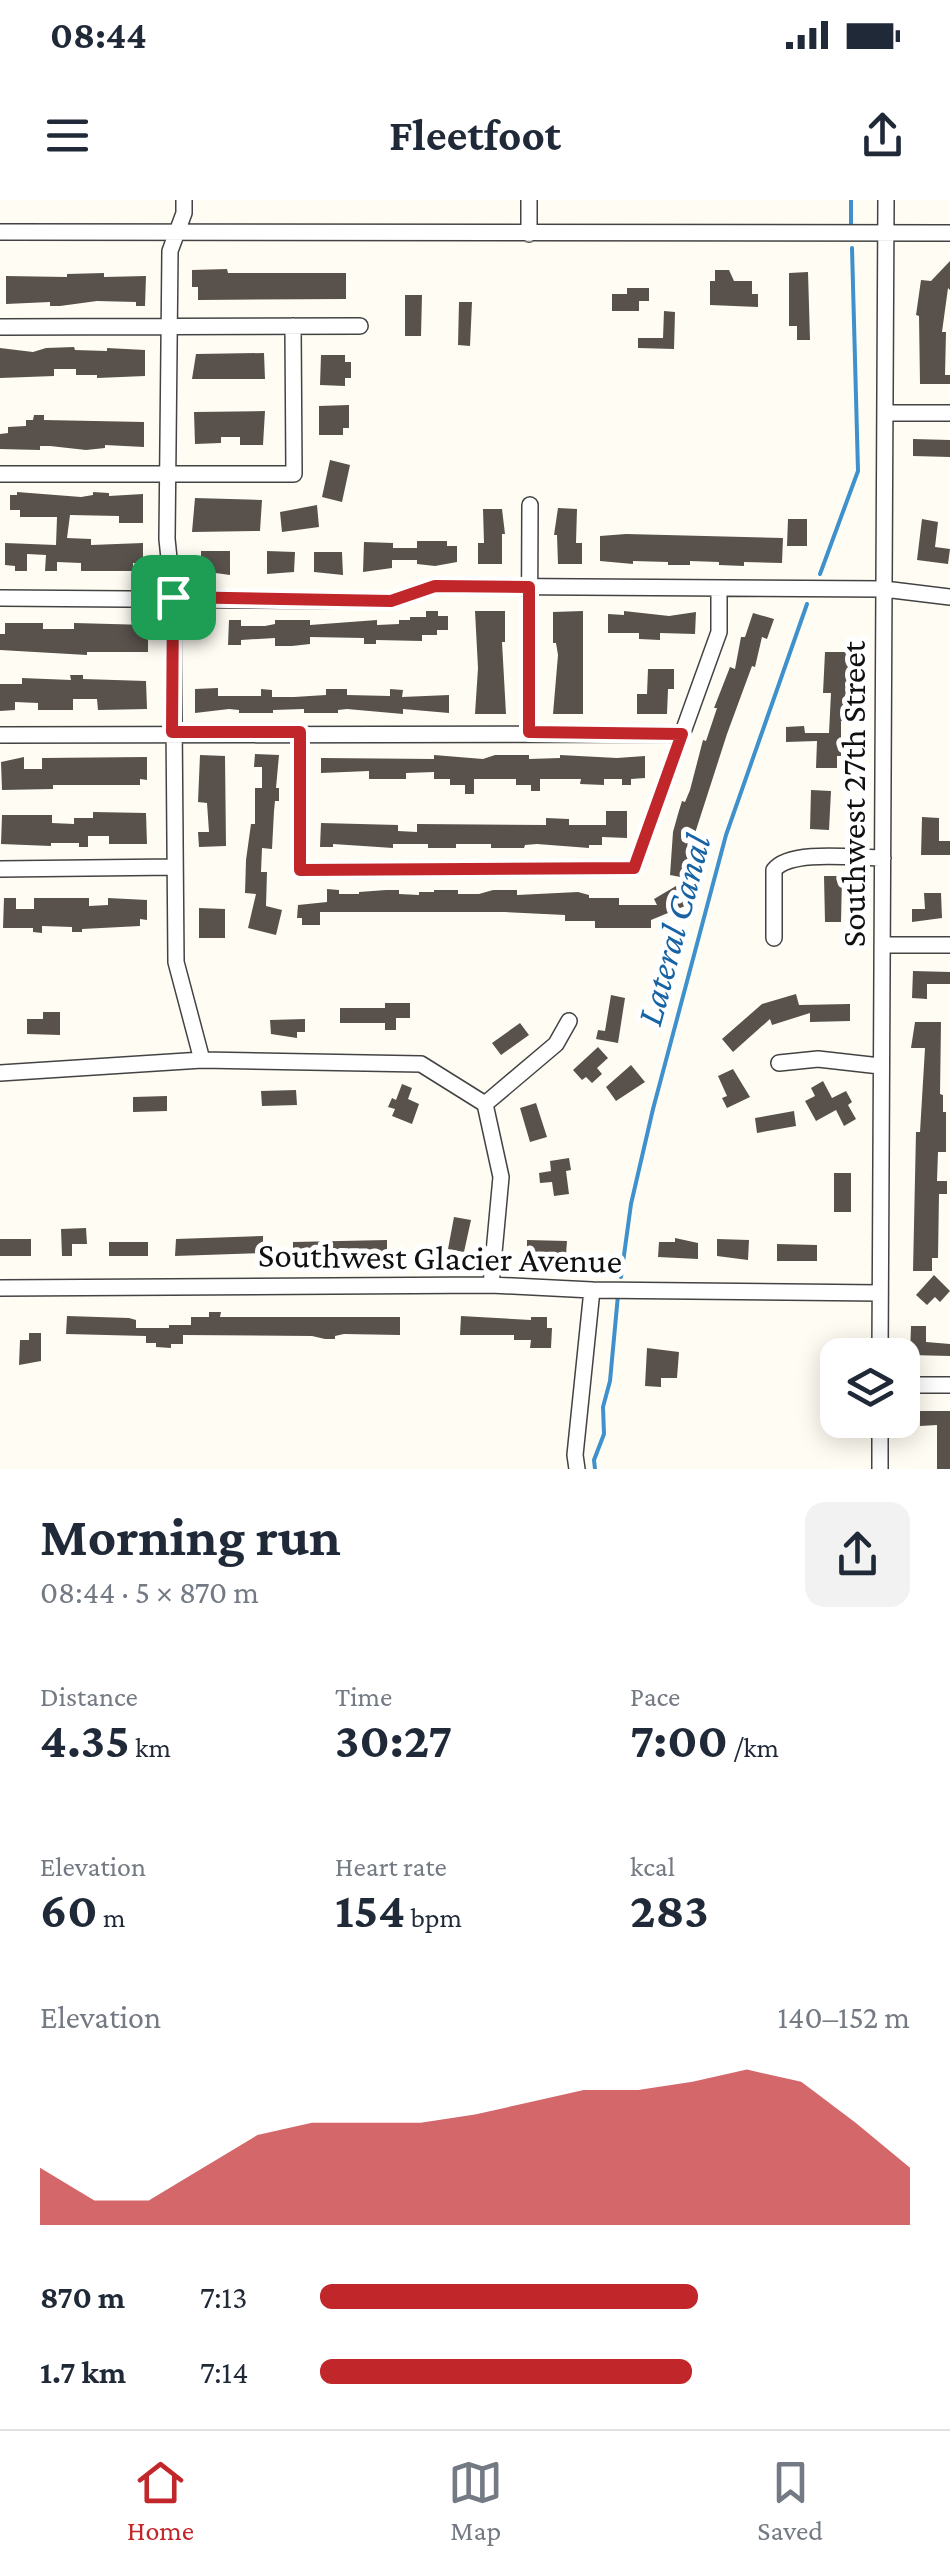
<!DOCTYPE html>
<html lang="en">
<head>
<meta charset="utf-8">
<style>
	body { margin:0; font-family:"Crimson Pro",serif; background:#f2f2f3; color:#1f2937; height:100vh; display:flex; flex-direction:column; font-size:38px; white-space:nowrap }
	* { box-sizing:border-box; margin:0 }
	p { font-size:32px; color:#747a83 }
	.icon { flex:none; width:55px; height:55px; fill:none; stroke:currentColor; stroke-width:2; stroke-linecap:round; stroke-linejoin:round }
	.map { position:relative; height:1269px; overflow:hidden }
	.details { display:flex; flex-direction:column; background:#fff; flex:1 }
	.details>* { flex:none }
	.buttons { position:absolute; left:820px; top:1138px; display:grid; gap:20px }
	.buttons a { display:grid; place-items:center; width:100px; height:100px; border-radius:20px; background:#fff; box-shadow:0 5px 25px #0003; font-size:50px }
	.pin { position:absolute; display:grid; place-items:center; width:85px; height:85px; color:#fff; margin:-42px; border-radius:20px; box-shadow:0 5px 15px #0006 }
	.round { display:grid; place-items:center; flex:none; width:105px; height:105px; border-radius:20px; background:#f2f2f3 }
	.head { display:flex; align-items:center; justify-content:space-between; height:170px; padding:0 40px }
	h1 { font-size:55px; font-weight:700; line-height:75px }
	.figures { display:grid; grid-template-columns:repeat(3,1fr); gap:15px; height:170px; padding:10px 40px }
	.figures div { display:grid; align-content:center }
	.figures b { font-size:50px; font-weight:700 }
	.figures small { font-size:28px; font-weight:400 }
	.figures p { font-size:28px }
	.chart { height:280px; padding:20px 40px }
	.chart p { display:flex; justify-content:space-between }
	.chart svg { width:100%; height:180px; margin-top:10px; fill:#c1272a; opacity:.7 }
	ul { padding:0 40px; list-style:none; font-size:32px }
	li { display:grid; grid-template-columns:160px 120px 1fr; align-items:center; height:75px }
	li i { height:25px; border-radius:12px; background:#c1272a }
	.status { display:flex; justify-content:space-between; align-items:center; height:70px; padding:0 50px; background:#fff; direction:ltr }
	.status svg { height:28px; fill:currentColor }
	header { display:flex; justify-content:space-between; align-items:center; height:130px; padding:0 40px; background:#fff; font-size:45px; font-weight:700 }
	.dock { display:flex; justify-content:space-around; align-items:center; height:140px; border-top:2px solid #e0e1e3; background:#fff; font-size:28px; color:#747a83 }
	.dock a { display:grid; justify-items:center; gap:5px }
	.dock .current { color:#c1272a }
	.map>svg:first-child { display:block }
	.lines { fill:none; stroke-linecap:round; stroke-linejoin:round }
	.stream { stroke:#3e91cd; stroke-width:4 }
	.building { fill:#59514c }
	.minor-casing { stroke:#434343; stroke-width:18 }
	.minor { stroke:#fff; stroke-width:15 }
	.route-casing { stroke:#fff; stroke-width:20 }
	.route { stroke:#c1272a; stroke-width:12 }
	.labels { text-anchor:middle; dominant-baseline:central; stroke-width:10; stroke-linejoin:round; paint-order:stroke }
	.street-label { font-size:35px; fill:#101010; stroke:#fff }
	.water-label { font-size:38px; font-style:italic; fill:#1863a3; stroke:#fff }
</style>
</head>
<body>
<div class="status"><b>08:44</b><svg viewBox="0 0 49 12"><path d="M0 12V9h3v3zM5 12V6h3v6zM10 12V3h3v9zM15 12V0h3v12zM26 1h20v11H26zM47 4h2v5h-2z"/></svg></div>
<header><svg class="icon" aria-label="menu" viewBox="0 0 24 24"><path d="M4 6h16M4 12h16M4 18h16"/></svg>Fleetfoot<svg class="icon" aria-label="share" viewBox="0 0 24 24"><path d="M12 15V3M7 8l5-5 5 5M5 13v7h14v-7"/></svg></header>
<div class="map">
<svg width="950" height="1269" viewBox="0 0 950 1269">
	<rect width="100%" height="100%" fill="#fffdf3"/>
	<g class="lines">
		<path class="stream" d="M851 0V24
			M820 374 858 271 852 48
			M621 1077 631 1004 653 909 726 635 807 404
			M595 1269 594 1260 604 1234 603 1207 610 1181 618 1095"/>
	</g>
	<path class="building" d="M950 61V90L948 88 942 132H946L945 175H950V184H920L919 116 916 115 921 80 931 81Z
		M227 69 228 73H346V99L198 100V87H192V70Z
		M715 70H729L734 81H752V94H758V107L710 105V81H715Z
		M808 72 810 140H797V126H789V73Z
		M104 73V77L146 76 145 106H136V102L97 101 60 106H50V102L6 104V76L67 77V74Z
		M627 88H649V101H639V111H612V94H627Z
		M405 95H422L421 136H405Z
		M459 102H472L470 146 458 145Z
		M664 111 675 112 674 149 638 148V138H663Z
		M74 147 75 150 107 151V148L145 150V176L97 178V175H76V169H54V176L0 178V148L33 152 46 148Z
		M264 153 265 179H192L196 154Z
		M321 155H345V162H351V178H345V186L320 185Z
		M349 205V228H343V235H319V206Z
		M265 211 263 245H240V237H221V243L195 244 194 212Z
		M34 215H44V220L144 222V247L105 245V248L86 250 50 246H40V250L0 249V234L8 233V227L26 226V220H33Z
		M913 239 950 240V257L913 256Z
		M330 260 350 265 342 302 322 297Z
		M17 292 81 297 93 295V292L109 293V296L143 294V323H119V316L70 315 67 338 91 339V345L143 343V363H133V371H81V363L57 362V371H45L46 355 27 354V371H15V366L5 365V343L56 345 57 317H20V310H10V295H17Z
		M195 298 262 300 260 331 192 332Z
		M317 305 319 327 282 332 280 312Z
		M558 308 577 309 576 343H582V364H558L557 335H554Z
		M483 309H502L505 334H502V364H478V343H484Z
		M788 319H807V346H787Z
		M922 319 938 322 935 347 950 349 948 364 917 360Z
		M626 334 783 338 782 363 744 362V366L719 365V362L690 361V365H668V362L633 361V364L600 361V336Z
		M417 341H447V346H457V362L435 366 417 364V360H392V368L363 372 364 342 393 343V348H417Z
		M201 351H230V375L201 371Z
		M267 351 295 352 294 372 267 374Z
		M314 352H342L343 375 314 372Z
		M426 411H438V416H448V430H437V435H422V441L376 440V444H364V438L310 437V444L292 446H275V438L241 440V445H228L229 420H241V426H265L275 424V420H310V425L377 420V425L399 424V420H410V417H426Z
		M475 411H505V442H502L506 514H475L478 468Z
		M583 411V514H553L558 455 556 443H553V412Z
		M624 411 669 416 696 412 695 434 660 433V440L639 439V433H608V414L624 415Z
		M753 413 774 419 767 439 762 437 755 467 752 466 727 534 688 655 696 657 691 679 670 675 673 632 678 614 682 601 685 602 690 590 703 540 706 541 717 508H714L730 467 735 469 741 437H745Z
		M5 423H43V429H74V423L148 425V452H87V455L0 450V434H5Z
		M825 452H851V475H855V521H841V556H837V568H816L817 541 786 542V527L804 526 805 533H829L831 493H823Z
		M648 469H674V489H668L667 514H637V494H647Z
		M70 475H83V479L146 481 147 509 98 510 97 499H73V510H38V503L15 502V510L0 511V484H22V478L71 480Z
		M218 488V496H261V489L272 490V497H294L326 495V489H347V495L390 496V489L403 490 402 497 449 495V513L403 509V514L347 509 338 510V513H304V509L273 510V513H239V510L229 509 195 513V489Z
		M255 554 279 555 276 588H279V601H275L274 611 272 649 262 648 261 672H267L266 706 282 710 276 735 248 728 256 694 245 693 246 660 251 624H255V588H262V567H254Z
		M200 555 225 556 226 646 199 647 198 632H209L207 603 198 602Z
		M434 555 483 559 495 555H529V559L560 558V555L617 558 645 556V578L631 579V585H622V579H604V585L580 584 581 579H540V591H531V585H516V579H474V594H465V585H450V579H434V572L406 573V579H369V571L321 573V558L434 559Z
		M24 557V569H42V558L147 557V580L140 579V585H53V589L2 590 1 562Z
		M811 590 831 591 829 630 810 629Z
		M606 611H627V638L602 637V645H589V648L537 644 525 645 524 648H491V644H456V648H428V644H393V648L333 644V647H320L321 623 398 625V631L417 632V624L546 625V618L569 619V625H606Z
		M93 612 146 613 147 644H109V636H88V647H79V643H51V646L1 644 2 615H52V623L74 624V618H93Z
		M922 617 939 618V641H950V655H921Z
		M824 676H842L841 722H825Z
		M676 686 685 706 651 720V728H595V721H565V715L504 712H320V725H302V718H297L298 705 327 702V689L339 690V694H359V692L386 690H399V694L419 695V692H434V690H458V694H479L493 690H517V695L578 692 589 695V698H619V705H657L654 699Z
		M924 693H941L942 718 912 722V709H925Z
		M4 698H16V709H34V698H89V706L108 705V698L147 700V720L140 719V726L82 729V732H72V727L42 726V733L33 732V728H3Z
		M199 708 225 709V738H199Z
		M913 771 950 772V784H927V799L912 798Z
		M796 794 799 805 850 804V821L810 822V813L772 825 770 819 733 852 722 839 762 804Z
		M611 795 625 798 618 843 596 839 598 830 605 831Z
		M385 803H410V818H396V830H385V823H340V808H385Z
		M43 812H60V835L27 834V819H43Z
		M305 819V832H297V838L271 834 270 820Z
		M915 822H941L940 894 943 895V912H946V952H938L937 981H947V994H939L938 1058H932V1071H913L916 932H920L925 848H911Z
		M520 823 529 835 501 855 492 843Z
		M598 847 608 858 597 868 602 874 592 883 586 877 582 880 573 870Z
		M631 865 645 882 616 901 606 887Z
		M733 869 750 897 727 908 722 898 727 896 718 876Z
		M823 881 832 898 846 891 852 902 848 905 856 919 844 926 836 910 816 921 805 901 815 896 811 888Z
		M402 884 412 888 408 899 419 904 412 924 392 916 395 909 388 907 392 898 396 900Z
		M296 890 297 905 262 906 261 891Z
		M167 896V911L133 912V897Z
		M536 903 547 937 530 942 520 908Z
		M794 911 796 926 757 933 755 918Z
		M569 958 571 970 566 971 569 994 554 996 552 982 540 983 539 973 551 971 550 961Z
		M834 973H851V1012H834Z
		M454 1017 471 1020 464 1052 448 1049Z
		M86 1028 87 1044H72V1056H62L61 1029Z
		M263 1036V1053L175 1056 176 1039Z
		M675 1038 698 1043V1059L658 1057 659 1042H675Z
		M0 1039H31V1056H0Z
		M717 1039 749 1040 748 1060 717 1056Z
		M387 1040V1057H293V1042Z
		M527 1040 567 1041 566 1055H537V1061H527Z
		M109 1042H148V1056H109Z
		M777 1044 817 1045V1061H777Z
		M934 1075 950 1091 940 1102 935 1097 927 1105 916 1095Z
		M209 1112H221L220 1117H400V1135L344 1134 335 1136V1139H325L312 1136 183 1135V1144H171V1148L156 1147V1143H146V1136L66 1134 67 1116 129 1118 136 1120V1128H169V1125H191V1117H209Z
		M461 1116 531 1120V1117H547V1128H552L551 1148H530L531 1140H514V1135H460Z
		M911 1126H926V1142L950 1144V1156L910 1155Z
		M29 1133H41V1161L19 1165 20 1140H29Z
		M647 1148 679 1152 677 1178H661V1187L645 1186Z
		M920 1211H950V1269H937V1225L920 1226Z"/>
	<g class="lines">
		<g class="minor-casing">
			<path id="minor" d="M184 0V13L170 51 167 339 173 397 176 762 202 860
				M0 32 950 33
				M529 34V0
				M0 127 360 126
				M885 213H950
				M0 274H294L293 126
				M0 398 391 401 435 386 884 389 950 397
				M301 532V670L634 668 719 432V388
				M529 532 530 305
				M0 535 682 534
				M0 669 175 667
				M774 738V670C790 649 856 658 883 658
				M882 745H950
				M779 863 818 859 880 866
				M0 873 202 860 421 864 485 904
				M485 904 501 977 491 1085
				M485 904 556 844 569 821
				M0 1088 491 1085 592 1090 880 1093
				M880 1155 886 0
				M902 1185H950
				M577 1269 575 1255 592 1090
				M880 1269V1220"/>
		</g>
		<use href="#minor" class="minor"/>
	</g>
	<g class="lines">
		<g class="route-casing">
			<path id="route" d="M435 386 529 387V532L682 534 634 668 300 670V532H172L173 397 391 401Z"/>
		</g>
		<use href="#route" class="route"/>
	</g>
	<g class="labels">
		<g class="street-label">
			<text transform="translate(853 594) rotate(-90)">Southwest 27th Street</text>
			<text transform="translate(440 1058) rotate(1)">Southwest Glacier Avenue</text>
		</g>
		<g class="water-label">
			<text transform="translate(673 730) rotate(-75)">Lateral Canal</text>
		</g>
	</g>
</svg>
<div class="buttons">
<a><svg class="icon" aria-label="layers" viewBox="0 0 24 24"><path d="M12 4l9 5-9 5-9-5zM3 14l9 5 9-5"/></svg></a>
</div>
<div class="pin" style="left:173px;top:397px;background:#1e9e55"><svg class="icon" aria-label="arrive" viewBox="0 0 24 24"><path d="M6 21V4h12l-3 4 3 4H6"/></svg></div>
</div>
<section class="details">
<div class="head"><div><h1>Morning run</h1><p>08:44 · 5 × 870 m</p></div><a class="round"><svg class="icon" aria-label="share" viewBox="0 0 24 24"><path d="M12 15V3M7 8l5-5 5 5M5 13v7h14v-7"/></svg></a></div>
<div class="figures">
<div><p>Distance</p><b>4.35<small> km</small></b></div>
<div><p>Time</p><b>30:27</b></div>
<div><p>Pace</p><b>7:00<small> /km</small></b></div>
</div>
<div class="figures">
<div><p>Elevation</p><b>60<small> m</small></b></div>
<div><p>Heart rate</p><b>154<small> bpm</small></b></div>
<div><p>kcal</p><b>283</b></div>
</div>
<div class="chart"><p><span>Elevation</span>140–152 m</p>
<svg viewBox="0 0 160 44" preserveAspectRatio="none"><path d="M0 44V30L10 38L20 38L30 30L40 22L50 19L60 19L70 19L80 17L90 14L100 11L110 11L120 9L130 6L140 9L150 19L160 30V44z"/></svg>
</div>
<ul>
<li><b>870 m</b>7:13<i style="width:64%"></i></li>
<li><b>1.7 km</b>7:14<i style="width:63%"></i></li>
</ul>
</section>
<nav class="dock">
<a class="current"><svg class="icon" aria-label="home" viewBox="0 0 24 24"><path d="M3 11l9-7 9 7M6 9v11h12V9"/></svg>Home</a>
<a><svg class="icon" aria-label="map" viewBox="0 0 24 24"><path d="M3 6l6-2 6 2 6-2v14l-6 2-6-2-6 2zM9 4v14M15 6v14"/></svg>Map</a>
<a><svg class="icon" aria-label="saved" viewBox="0 0 24 24"><path d="M7 4h10v16l-5-4-5 4z"/></svg>Saved</a>
</nav>
</body>
</html>
